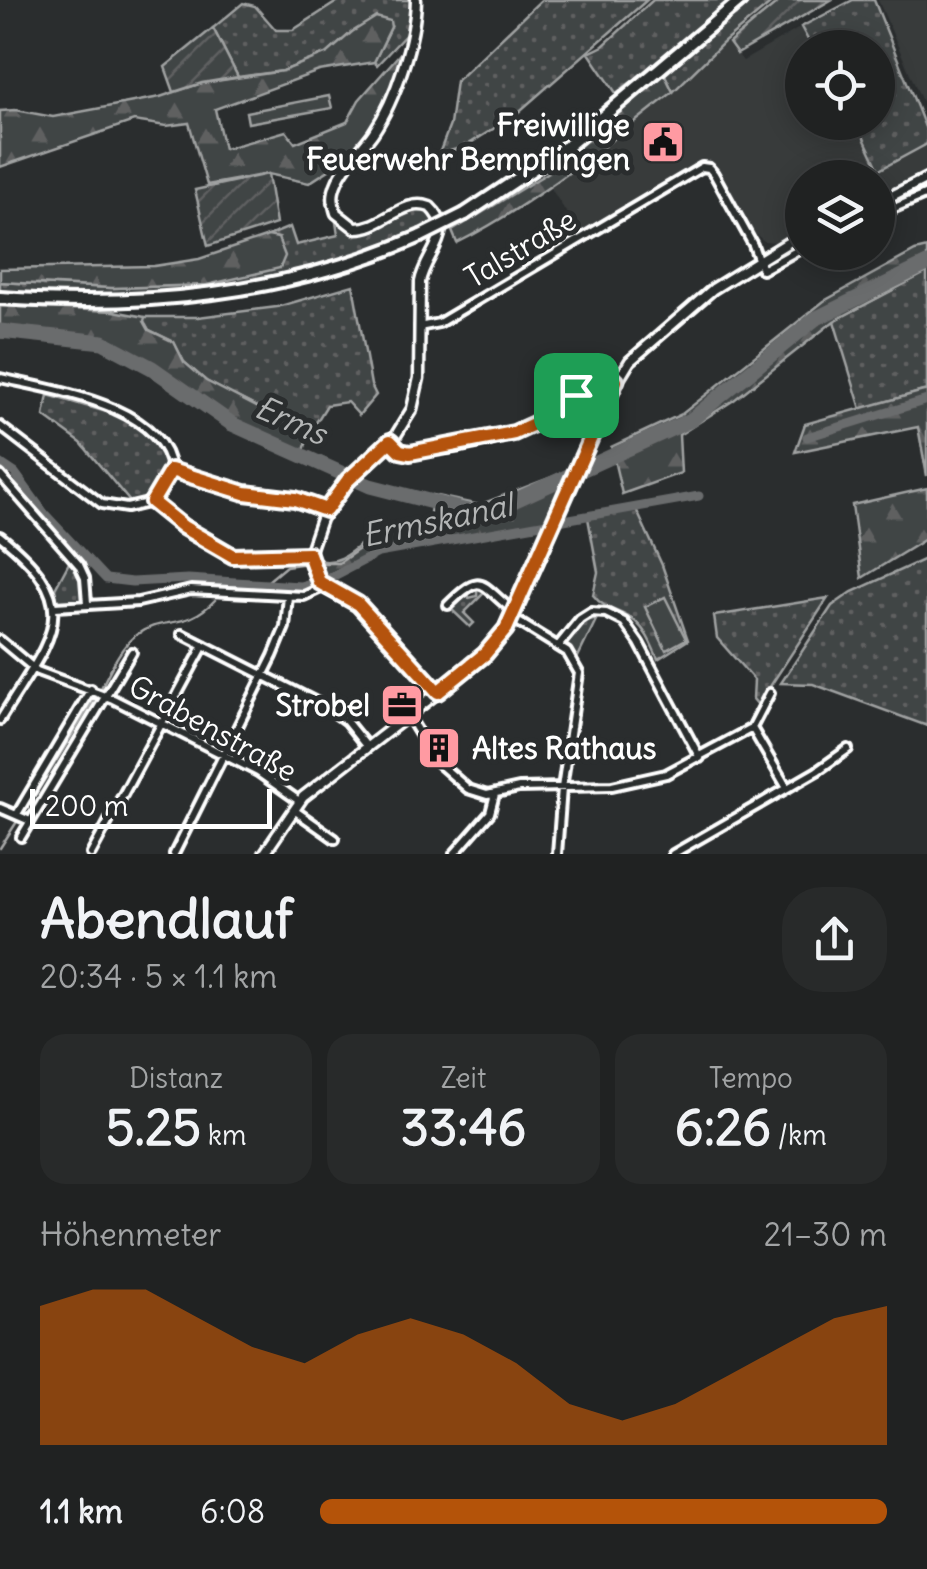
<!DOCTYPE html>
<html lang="de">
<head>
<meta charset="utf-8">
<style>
	body { margin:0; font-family:Delius,sans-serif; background:#282a2a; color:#f1f3f6; height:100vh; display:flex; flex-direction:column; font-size:38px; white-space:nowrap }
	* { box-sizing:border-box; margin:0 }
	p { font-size:32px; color:#a2a4a5 }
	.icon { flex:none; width:55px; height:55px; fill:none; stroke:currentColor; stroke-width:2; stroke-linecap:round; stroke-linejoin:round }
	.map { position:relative; height:854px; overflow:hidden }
	.panel { display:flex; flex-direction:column; background:#202222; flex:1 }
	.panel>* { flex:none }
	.buttons { position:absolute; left:785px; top:30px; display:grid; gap:20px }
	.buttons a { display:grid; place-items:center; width:110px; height:110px; border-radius:50%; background:#202222; box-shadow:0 5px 25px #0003,0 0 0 2px #3d3f40; font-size:50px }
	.scale { position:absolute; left:30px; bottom:25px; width:242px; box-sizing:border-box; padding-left:10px; border:5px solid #fff; border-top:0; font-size:28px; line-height:35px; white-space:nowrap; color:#fff; -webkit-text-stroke:8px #2a2d2e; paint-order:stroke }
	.pin { position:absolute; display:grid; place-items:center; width:85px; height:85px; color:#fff; margin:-42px; border-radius:20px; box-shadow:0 5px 15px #0006 }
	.round { display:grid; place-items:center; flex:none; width:105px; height:105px; border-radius:40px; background:#282a2a }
	.overview { display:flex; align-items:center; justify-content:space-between; height:170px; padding:0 40px }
	h1 { font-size:55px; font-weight:700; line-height:75px }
	.figures { display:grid; grid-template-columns:repeat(3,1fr); gap:15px; height:170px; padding:10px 40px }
	.figures div { display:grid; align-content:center; border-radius:25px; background:#282a2a; text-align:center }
	.figures b { font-size:50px; font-weight:700 }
	.figures small { font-size:28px; font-weight:400 }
	.figures p { font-size:28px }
	.chart { height:280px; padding:20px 40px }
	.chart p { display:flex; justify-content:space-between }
	.chart svg { width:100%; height:180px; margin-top:10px; fill:#b45309; opacity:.7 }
	ul { padding:0 40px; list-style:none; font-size:32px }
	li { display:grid; grid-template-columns:160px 120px 1fr; align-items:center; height:75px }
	li i { height:25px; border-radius:12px; background:#b45309 }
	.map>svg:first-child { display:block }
	.built { fill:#373a3b }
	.grass { fill:url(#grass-dots); stroke:#a0a2a2; stroke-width:2.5 }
	.forest { fill:url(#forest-firs); stroke:#a0a2a2; stroke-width:2.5 }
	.garden { fill:url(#garden-furrows); stroke:#a0a2a2; stroke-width:2.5 }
	.pitch { fill:#414445; stroke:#a0a2a2; stroke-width:2.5 }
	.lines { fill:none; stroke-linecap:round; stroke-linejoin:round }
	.stream { stroke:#a6a7a7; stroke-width:2.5 }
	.canal { stroke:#6a6c6d; stroke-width:9 }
	.river { stroke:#6a6c6d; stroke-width:15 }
	.minor-casing { stroke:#fff; stroke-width:14 }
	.tertiary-casing { stroke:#fff; stroke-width:15 }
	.trunk-casing { stroke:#fff; stroke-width:18 }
	.minor { stroke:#2a2d2e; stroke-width:6 }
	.tertiary { stroke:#2a2d2e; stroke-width:8 }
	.trunk { stroke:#2a2d2e; stroke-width:10 }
	.trunk-bridge-casing { stroke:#fff; stroke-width:18; stroke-linecap:butt }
	.trunk-bridge { stroke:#2a2d2e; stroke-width:10 }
	.route-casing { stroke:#fff; stroke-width:20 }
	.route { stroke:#b45309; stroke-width:12 }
	.labels { text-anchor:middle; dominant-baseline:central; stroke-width:10; stroke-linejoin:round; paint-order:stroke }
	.poi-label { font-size:30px; font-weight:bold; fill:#fff; stroke:#2a2d2e; text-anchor:end }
	.street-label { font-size:30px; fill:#fff; stroke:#2a2d2e }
	.water-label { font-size:32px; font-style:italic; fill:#b4b6b6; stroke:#2a2d2e }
</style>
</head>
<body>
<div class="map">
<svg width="927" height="854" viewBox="0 0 927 854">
	<defs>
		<pattern id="grass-dots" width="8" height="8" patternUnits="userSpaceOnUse" patternTransform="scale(2.5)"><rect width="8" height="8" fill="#414445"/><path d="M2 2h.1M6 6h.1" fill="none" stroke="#5e6061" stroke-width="1.8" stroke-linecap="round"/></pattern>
		<pattern id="forest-firs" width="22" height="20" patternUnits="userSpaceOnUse" patternTransform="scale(2.5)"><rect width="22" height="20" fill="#414445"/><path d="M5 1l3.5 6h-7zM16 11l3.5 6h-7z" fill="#5e6061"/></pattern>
		<pattern id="garden-furrows" width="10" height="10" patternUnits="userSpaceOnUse" patternTransform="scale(2.5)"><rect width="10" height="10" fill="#414445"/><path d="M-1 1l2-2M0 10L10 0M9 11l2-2" fill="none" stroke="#5e6061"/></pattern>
	</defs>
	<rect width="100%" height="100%" fill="#2a2d2e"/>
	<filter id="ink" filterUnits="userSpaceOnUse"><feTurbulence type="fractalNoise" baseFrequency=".01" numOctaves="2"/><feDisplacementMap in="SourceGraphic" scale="20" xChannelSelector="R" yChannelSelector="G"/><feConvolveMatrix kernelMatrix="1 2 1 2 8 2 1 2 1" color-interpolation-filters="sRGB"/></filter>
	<g filter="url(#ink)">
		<path class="built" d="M878 0H927V113Z
			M801 27 812 47 802 48V122L857 123 879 169 927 144V173L878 197V178H802V229L775 242 764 241 754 233 712 164 701 162 580 234 550 187 673 92 723 43H729L743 61Z"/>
		<path class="grass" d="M340 0H412L410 30 377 65 374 62 391 27 352 32 328 53 283 71 238 77 213 28 243 3 255 6 276 30H293Z
			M541 0H647L514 116 464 147 439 154 450 125 456 81Z
			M653 0H735L675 50 616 93 589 53 603 46Z
			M750 0H775L723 43 673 92 664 73Z
			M853 0H874L927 132V144L879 170 857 123 878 122V48L812 47 801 27Z
			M419 209 427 210 438 220 392 244 315 270 208 290 110 297 0 293V282L112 288 207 285 278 238 268 236 290 227 296 245 338 235 336 222 352 231 365 233Z
			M927 272V390L861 409 834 321Z
			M353 285 371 385 376 395 359 415 347 402 327 405 309 434 206 381 184 362 174 342 149 330 143 320 145 317H198L277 307Z
			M48 395 124 417 159 444 168 470 150 501 131 503 81 443 44 416Z
			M636 509 662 565 688 640 658 659C652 646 647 632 636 622 622 610 605 611 593 595L598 572 588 518Z
			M927 558V726L813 684 781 683 832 606 852 592Z
			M71 559 83 583 84 601 58 604 55 589Z
			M482 589 485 592 464 613 474 623 470 627 450 608 468 592 469 598 477 596V590Z
			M828 598 758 705 753 699 754 680 717 638 714 616Z
			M597 618 577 659 567 644 586 621Z"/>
		<path class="forest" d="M376 17 390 21 391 27 374 62 319 71 215 109 224 149 286 131 295 143 347 122 359 100 404 49C392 86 380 129 349 155 337 166 322 174 309 183L268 174 207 185 189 123 166 126 134 121 0 167V111L16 110 53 117 160 97 202 83 283 71 328 53 352 32Z
			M664 73 673 92C603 147 536 203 457 243L452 231 549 172Z
			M268 236 278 238 285 256 280 268 207 285 112 288 0 282V269L154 266 199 259Z
			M927 248V272L834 321 734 400 679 435 681 473 622 494 611 447 682 414 824 301 915 251Z
			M0 306 114 311 145 317 144 321 149 330 174 342 184 362 206 381 309 434 303 454 218 410 107 344 0 337Z
			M927 390V476L918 427 795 452 805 424Z
			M565 472 547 521 379 550 328 576 321 572 318 560C347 568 363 535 388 526 400 523 417 524 429 523L432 495 479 505Z
			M927 488V538L862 578 852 505Z"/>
		<path class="garden" d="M781 0H831L737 54 729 43Z
			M213 28 238 77 202 83 174 92 165 67Z
			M268 174 276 224 208 246 195 190Z"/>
		<path class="pitch" d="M329 96 332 108 248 123 246 112Z
			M665 597 686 639 666 650 645 607Z"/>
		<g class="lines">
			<path class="stream" d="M316 563H339L385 531 444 524 483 515
				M262 586 286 566 308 563
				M101 688C110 670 120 647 136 635 163 615 185 632 215 600
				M24 813 95 698
				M0 848 18 820"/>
			<path class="canal" d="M807 437 927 400
				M0 463 15 473 44 513 106 579 132 582 188 579 300 586 332 577 378 553 699 496"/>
			<path class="river" d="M0 331 103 342 152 368 232 424 370 486 483 515 691 420 815 319 927 264"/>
			<g class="minor-casing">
				<path id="minor" d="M878 215 927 194
					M419 327 439 323 702 167 709 168 714 174 753 245 762 270 802 248
					M0 378C52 390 164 405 171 470L152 502
					M0 426 102 504 127 508 152 502
					M390 441 400 451 410 453C453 449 504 443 541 420 561 407 591 373 616 381
					M171 470 245 493 295 499 326 509
					M0 475 79 565 85 578 87 603
					M153 503 200 538 233 556 309 554
					M0 536C91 608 48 640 0 720
					M448 605C484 569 480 586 514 611
					M55 607 138 602 191 590 304 596 323 587
					M512 618 567 652 579 673 562 788 557 854
					M182 634 328 708 346 721 367 747
					M0 640 37 671 113 699 258 772 299 801
					M559 645 580 619 591 612 606 613 624 622 639 643 700 758
					M408 715 435 760 468 789 487 795 519 788 612 786 666 774 752 728 770 693
					M752 728 787 788
					M0 808 30 821
					M294 810 335 839
					M17 814 91 689
					M21 837 132 652
					M91 854 204 645
					M174 854 273 656 285 627 288 596
					M454 854 490 813 495 794
					M673 854 817 771 848 749"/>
			</g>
			<g class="tertiary-casing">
				<path id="tertiary" d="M416 0C415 40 396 99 373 133 361 150 339 169 334 191 332 199 334 206 336 213L355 228C384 229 402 197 430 207 457 232 425 254 420 282L419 378 412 409 396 435 337 493 321 519 309 554 313 570 323 587 359 605 438 692
					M878 203 927 178
					M264 854 303 797 472 666 501 636 536 565 603 405 630 361 713 289 802 234"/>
			</g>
			<g class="trunk-casing">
				<path id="trunk" d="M465 214 569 145 741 0
					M0 298C145 308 286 295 421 236"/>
			</g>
			<use href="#minor" class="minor"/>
			<use href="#tertiary" class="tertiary"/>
			<use href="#trunk" class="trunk"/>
			<g class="trunk-bridge-casing">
				<path id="trunk-bridge" d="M421 236 465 214"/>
			</g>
			<use href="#trunk-bridge" class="trunk-bridge"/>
		</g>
	</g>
	<g class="lines" filter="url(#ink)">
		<g class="route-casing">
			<path id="route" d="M602 379 616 381 506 629 485 654 438 692 358 604 319 582 309 554 233 556 183 527 152 502 171 470 245 493 295 499 326 510 348 480 390 441 400 451 410 453 514 433 538 422Z"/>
		</g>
		<use href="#route" class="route"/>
	</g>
	<defs>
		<g id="civic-square" transform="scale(2.25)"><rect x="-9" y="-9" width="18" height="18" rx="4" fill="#ff9aa2" stroke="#2a2d2e"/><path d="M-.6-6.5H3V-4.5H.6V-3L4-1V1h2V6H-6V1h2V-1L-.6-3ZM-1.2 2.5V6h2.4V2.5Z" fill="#111"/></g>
		<g id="office-square" transform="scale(2.25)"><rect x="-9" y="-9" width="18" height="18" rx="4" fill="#ff9aa2" stroke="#2a2d2e"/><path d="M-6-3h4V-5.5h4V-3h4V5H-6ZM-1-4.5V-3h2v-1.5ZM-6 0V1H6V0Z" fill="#111"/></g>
		<g id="building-square" transform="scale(2.25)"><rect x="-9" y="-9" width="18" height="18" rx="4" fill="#ff9aa2" stroke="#2a2d2e"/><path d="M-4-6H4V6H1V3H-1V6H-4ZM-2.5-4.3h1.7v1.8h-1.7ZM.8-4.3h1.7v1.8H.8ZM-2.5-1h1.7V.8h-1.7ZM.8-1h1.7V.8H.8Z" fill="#111"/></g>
	</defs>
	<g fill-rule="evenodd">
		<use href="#civic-square" x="663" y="142"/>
		<use href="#office-square" x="402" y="705"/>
		<use href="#building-square" x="439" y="748"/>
	</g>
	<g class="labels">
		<g class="poi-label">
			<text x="630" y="125">Freiwillige<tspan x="630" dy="34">Feuerwehr Bempflingen</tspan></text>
			<text x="370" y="705">Strobel</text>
			<text x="472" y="748" text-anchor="start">Altes Rathaus</text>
		</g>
		<g class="street-label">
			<text transform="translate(520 248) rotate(-31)">Talstraße</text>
			<text transform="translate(213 728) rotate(29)">Grabenstraße</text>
		</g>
		<g class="water-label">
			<text transform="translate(291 420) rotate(24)">Erms</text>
			<text transform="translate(437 520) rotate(-12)">Ermskanal</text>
		</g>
	</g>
</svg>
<div class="buttons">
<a><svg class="icon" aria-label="locate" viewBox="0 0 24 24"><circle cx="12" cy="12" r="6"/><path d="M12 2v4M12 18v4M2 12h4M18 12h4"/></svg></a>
<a><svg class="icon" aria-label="layers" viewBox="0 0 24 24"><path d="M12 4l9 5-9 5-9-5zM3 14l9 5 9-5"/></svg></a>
</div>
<div class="scale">200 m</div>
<div class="pin" style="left:576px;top:395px;background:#1e9e55"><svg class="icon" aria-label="arrive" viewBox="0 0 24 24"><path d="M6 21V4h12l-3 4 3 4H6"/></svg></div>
</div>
<section class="panel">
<div class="overview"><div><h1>Abendlauf</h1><p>20:34 · 5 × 1.1 km</p></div><a class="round"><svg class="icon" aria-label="share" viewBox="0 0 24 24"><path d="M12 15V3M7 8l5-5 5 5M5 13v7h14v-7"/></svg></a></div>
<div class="figures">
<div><p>Distanz</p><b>5.25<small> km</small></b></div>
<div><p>Zeit</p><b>33:46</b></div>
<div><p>Tempo</p><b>6:26<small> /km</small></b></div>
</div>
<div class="chart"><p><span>Höhenmeter</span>21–30 m</p>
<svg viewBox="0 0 160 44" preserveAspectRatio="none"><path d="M0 44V10L10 6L20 6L30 13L40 20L50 24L60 17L70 13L80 17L90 24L100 34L110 38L120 34L130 27L140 20L150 13L160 10V44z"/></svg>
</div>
<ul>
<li><b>1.1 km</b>6:08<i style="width:100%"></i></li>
</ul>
</section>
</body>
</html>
